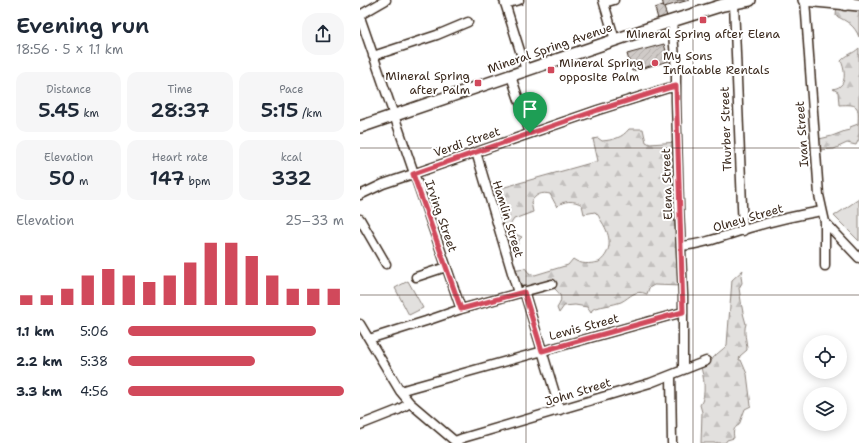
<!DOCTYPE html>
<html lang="en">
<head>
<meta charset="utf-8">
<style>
	body { margin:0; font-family:"Shantell Sans",sans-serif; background:#f6f6f7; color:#1f2937; height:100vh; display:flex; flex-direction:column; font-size:15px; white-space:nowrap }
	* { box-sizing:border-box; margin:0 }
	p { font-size:13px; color:#747a83 }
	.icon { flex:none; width:22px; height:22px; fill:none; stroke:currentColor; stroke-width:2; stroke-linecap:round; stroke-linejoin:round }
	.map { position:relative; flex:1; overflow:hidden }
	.details { display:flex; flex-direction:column; background:#fff; width:360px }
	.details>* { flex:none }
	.fabs { position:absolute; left:443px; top:335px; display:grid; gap:8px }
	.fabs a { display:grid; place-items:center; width:44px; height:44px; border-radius:50%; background:#fff; box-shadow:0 2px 10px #0003; font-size:20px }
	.pin { position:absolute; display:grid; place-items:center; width:34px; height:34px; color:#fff; margin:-41px -17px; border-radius:50% 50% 50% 0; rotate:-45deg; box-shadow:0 0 4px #0007 }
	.pin .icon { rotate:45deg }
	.round { display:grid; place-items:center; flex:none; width:42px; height:42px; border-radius:16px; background:#f6f6f7 }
	.summary { display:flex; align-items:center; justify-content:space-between; height:68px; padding:0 16px }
	h1 { font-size:22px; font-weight:600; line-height:30px }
	.metrics { display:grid; grid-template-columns:repeat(3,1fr); gap:6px; height:68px; padding:4px 16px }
	.metrics div { display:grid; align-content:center; border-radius:10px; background:#f6f6f7; text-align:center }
	.metrics b { font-size:20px; font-weight:600 }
	.metrics small { font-size:11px; font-weight:400 }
	.metrics p { font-size:11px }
	.chart { height:112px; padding:8px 16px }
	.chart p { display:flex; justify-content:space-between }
	.chart svg { width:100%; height:72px; margin-top:4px; stroke:#d1495b; stroke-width:6 }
	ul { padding:0 16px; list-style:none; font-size:13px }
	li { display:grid; grid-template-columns:64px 48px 1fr; align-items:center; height:30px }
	li i { height:10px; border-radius:5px; background:#d1495b }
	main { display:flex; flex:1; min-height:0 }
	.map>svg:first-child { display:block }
	.forest { fill:url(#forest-firs); stroke:#8e857e }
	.green { fill:#e2e0de; stroke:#8e857e }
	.building { fill:url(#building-hatch); stroke:#3b2a1e }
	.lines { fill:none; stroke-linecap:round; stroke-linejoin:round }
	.minor-casing { stroke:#3b2a1e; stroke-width:11 }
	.major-casing { stroke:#3b2a1e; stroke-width:14 }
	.highway-casing { stroke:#3b2a1e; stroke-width:15 }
	.minor { stroke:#fff; stroke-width:8 }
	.major { stroke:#fff; stroke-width:11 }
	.highway { stroke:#fff; stroke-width:12 }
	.route-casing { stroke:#fff; stroke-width:8 }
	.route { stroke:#d1495b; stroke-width:5 }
	.grid { fill:none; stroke:#3b2a1e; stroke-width:1; stroke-opacity:0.55 }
	.poi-dot { fill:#d1495b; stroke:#fff; stroke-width:1.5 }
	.labels { text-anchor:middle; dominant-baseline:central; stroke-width:4; stroke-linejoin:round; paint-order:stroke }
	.poi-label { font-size:12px; fill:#3b2a1e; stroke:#fff; text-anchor:start }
	.street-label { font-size:12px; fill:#3b2a1e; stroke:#fff }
</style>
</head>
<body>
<main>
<section class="details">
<div class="summary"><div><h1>Evening run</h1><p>18:56 · 5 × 1.1 km</p></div><a class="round"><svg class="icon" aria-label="share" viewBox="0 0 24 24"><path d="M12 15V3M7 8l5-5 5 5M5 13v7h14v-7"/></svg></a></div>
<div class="metrics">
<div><p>Distance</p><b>5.45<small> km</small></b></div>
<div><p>Time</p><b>28:37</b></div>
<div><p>Pace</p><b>5:15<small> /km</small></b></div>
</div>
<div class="metrics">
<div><p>Elevation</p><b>50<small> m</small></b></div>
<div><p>Heart rate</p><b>147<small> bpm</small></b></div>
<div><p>kcal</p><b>332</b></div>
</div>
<div class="chart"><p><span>Elevation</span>25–33 m</p>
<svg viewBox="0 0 160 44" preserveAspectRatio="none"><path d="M5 44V38M15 44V38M25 44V34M35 44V26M45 44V22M55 44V26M65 44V30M75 44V26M85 44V18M95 44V6M105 44V6M115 44V14M125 44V26M135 44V34M145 44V34M155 44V34"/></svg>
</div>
<ul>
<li><b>1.1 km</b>5:06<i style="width:87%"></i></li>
<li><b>2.2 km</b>5:38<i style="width:59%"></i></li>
<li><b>3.3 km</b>4:56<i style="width:100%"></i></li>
</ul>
</section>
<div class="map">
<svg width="499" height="443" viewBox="0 0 499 443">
	<defs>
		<pattern id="forest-firs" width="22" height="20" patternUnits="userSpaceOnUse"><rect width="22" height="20" fill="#e2e0de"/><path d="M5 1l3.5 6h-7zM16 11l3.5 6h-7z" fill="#c3c0be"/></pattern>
		<pattern id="building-hatch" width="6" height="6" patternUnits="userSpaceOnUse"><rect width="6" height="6" fill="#cfcac7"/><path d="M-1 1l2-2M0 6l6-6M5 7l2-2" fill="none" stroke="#b3aeaa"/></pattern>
	</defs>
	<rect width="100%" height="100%" fill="#fff"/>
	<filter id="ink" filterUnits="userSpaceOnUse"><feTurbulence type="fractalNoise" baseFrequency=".025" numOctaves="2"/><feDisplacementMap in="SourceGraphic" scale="8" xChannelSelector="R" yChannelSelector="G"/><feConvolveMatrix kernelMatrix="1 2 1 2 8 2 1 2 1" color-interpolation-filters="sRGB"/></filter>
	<g filter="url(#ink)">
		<path class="forest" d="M477 4 499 5V37C495 26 487 21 476 16Z
			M499 48V139L496 145 487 143 474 149 456 150 455 140 472 136 485 131 490 130V127L498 124C499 105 498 104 479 105L478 92 473 89C476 88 478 88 480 86 487 81 484 67 481 61 487 54 493 54 499 48Z
			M269 129H283L286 142 290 144 317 142 321 286 294 285 289 288 287 294C274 289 271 297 261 302 253 305 243 306 235 308L232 310 231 313 227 307 215 305 204 306 199 313 197 308C205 297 199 292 190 285L158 294 152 270 165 268 169 273 175 275 208 265 213 259C221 265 229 264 239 262 253 251 251 236 242 222 239 218 239 215 235 212L224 214 222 205C215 200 202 200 197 207L190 194C182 192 176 194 171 202L173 212 154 219 150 225 155 234 162 237 159 240 158 244 145 248 127 192 238 161 233 139 238 138 242 141C253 140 262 138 269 129Z
			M383 270 381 276 382 283 379 288C381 300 382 312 386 324 383 332 387 341 387 350L380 356 379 360H381L387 374 391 406 385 409 379 425C373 428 373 432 374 438L367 440 365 443H341L342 412 340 405C347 396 344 375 340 365L346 361 352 360C354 355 363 350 367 345L372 280Z"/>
		<path class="green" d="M499 199V241L474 216Z
			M48 281 63 308 49 315 35 288Z"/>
		<path class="building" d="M302 0H329L304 7Z
			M303 5 307 16 298 19 295 8Z
			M304 44 309 61 272 71 267 54Z"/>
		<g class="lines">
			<g class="minor-casing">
				<path id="minor" d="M144 0 166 70
					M243 0 255 40
					M445 0 459 195 465 222V266
					M244 3 254 0
					M374 3 383 231
					M145 4 159 0
					M0 15 26 0
					M0 17 101 309
					M312 21 316 71V100L319 206 323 295V370
					M13 56 77 35 108 22
					M151 76 170 133
					M116 152 158 293
					M0 195 23 184 53 174 238 110 308 88 316 87
					M0 219 26 264
					M465 222 499 258
					M321 246C346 244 369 234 393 227 415 220 439 215 462 211
					M56 277 86 267
					M164 291 200 410
					M0 324 40 391 50 403 97 443
					M9 339 66 321 101 309 192 284
					M311 376 312 443
					M40 391 50 388 323 312
					M0 425 38 410 50 403
					M95 441 103 438 290 383 346 361"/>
			</g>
			<g class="major-casing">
				<path id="major" d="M444 0 499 5
					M0 127 299 25 363 5 390 0"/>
			</g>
			<g class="highway-casing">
				<path id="highway" d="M485 4 488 0"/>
			</g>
			<use href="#minor" class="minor"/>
			<use href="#major" class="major"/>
			<use href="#highway" class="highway"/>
		</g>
	</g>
	<g class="lines" filter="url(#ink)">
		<g class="route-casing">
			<path id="route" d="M316 86 323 312 182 351 164 292 101 309 53 174 238 110 308 88Z"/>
		</g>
		<use href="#route" class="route"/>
	</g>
	<path class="grid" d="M166 0V443M333 0V443M0 148H499M0 295H499"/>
	<g class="poi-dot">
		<rect x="339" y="16" width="8" height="8" rx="2"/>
		<circle cx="295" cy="63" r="4"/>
		<rect x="187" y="66" width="8" height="8" rx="2"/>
		<rect x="114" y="79" width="8" height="8" rx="2"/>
	</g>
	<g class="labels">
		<g class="poi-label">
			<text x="343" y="34" text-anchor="middle">Mineral Spring after Elena</text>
			<text x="303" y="56">My Sons<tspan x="303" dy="14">Inflatable Rentals</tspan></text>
			<text x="199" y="63">Mineral Spring<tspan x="199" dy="14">opposite Palm</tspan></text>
			<text x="110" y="76" text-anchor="end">Mineral Spring<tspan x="110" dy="14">after Palm</tspan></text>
		</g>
		<g class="street-label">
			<text transform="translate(190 48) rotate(-19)">Mineral Spring Avenue</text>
			<text transform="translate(366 129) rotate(-92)">Thurber Street</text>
			<text transform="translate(442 134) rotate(-94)">Ivan Street</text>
			<text transform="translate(107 142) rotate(-19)">Verdi Street</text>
			<text transform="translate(307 184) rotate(-92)">Elena Street</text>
			<text transform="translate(81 216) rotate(71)">Irving Street</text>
			<text transform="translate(388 218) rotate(-16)">Olney Street</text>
			<text transform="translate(148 219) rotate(73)">Hamlin Street</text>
			<text transform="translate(224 327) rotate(-15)">Lewis Street</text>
			<text transform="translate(218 392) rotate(-17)">John Street</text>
		</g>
	</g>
</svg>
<div class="fabs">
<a><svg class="icon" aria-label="locate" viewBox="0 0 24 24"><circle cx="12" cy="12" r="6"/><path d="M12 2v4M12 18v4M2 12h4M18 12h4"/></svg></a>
<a><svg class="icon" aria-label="layers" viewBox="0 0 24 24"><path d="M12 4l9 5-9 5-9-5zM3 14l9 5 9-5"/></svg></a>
</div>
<div class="pin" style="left:170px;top:133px;background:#1e9e55"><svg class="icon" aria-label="arrive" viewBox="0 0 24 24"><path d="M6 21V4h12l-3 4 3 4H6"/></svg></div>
</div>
</main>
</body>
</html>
